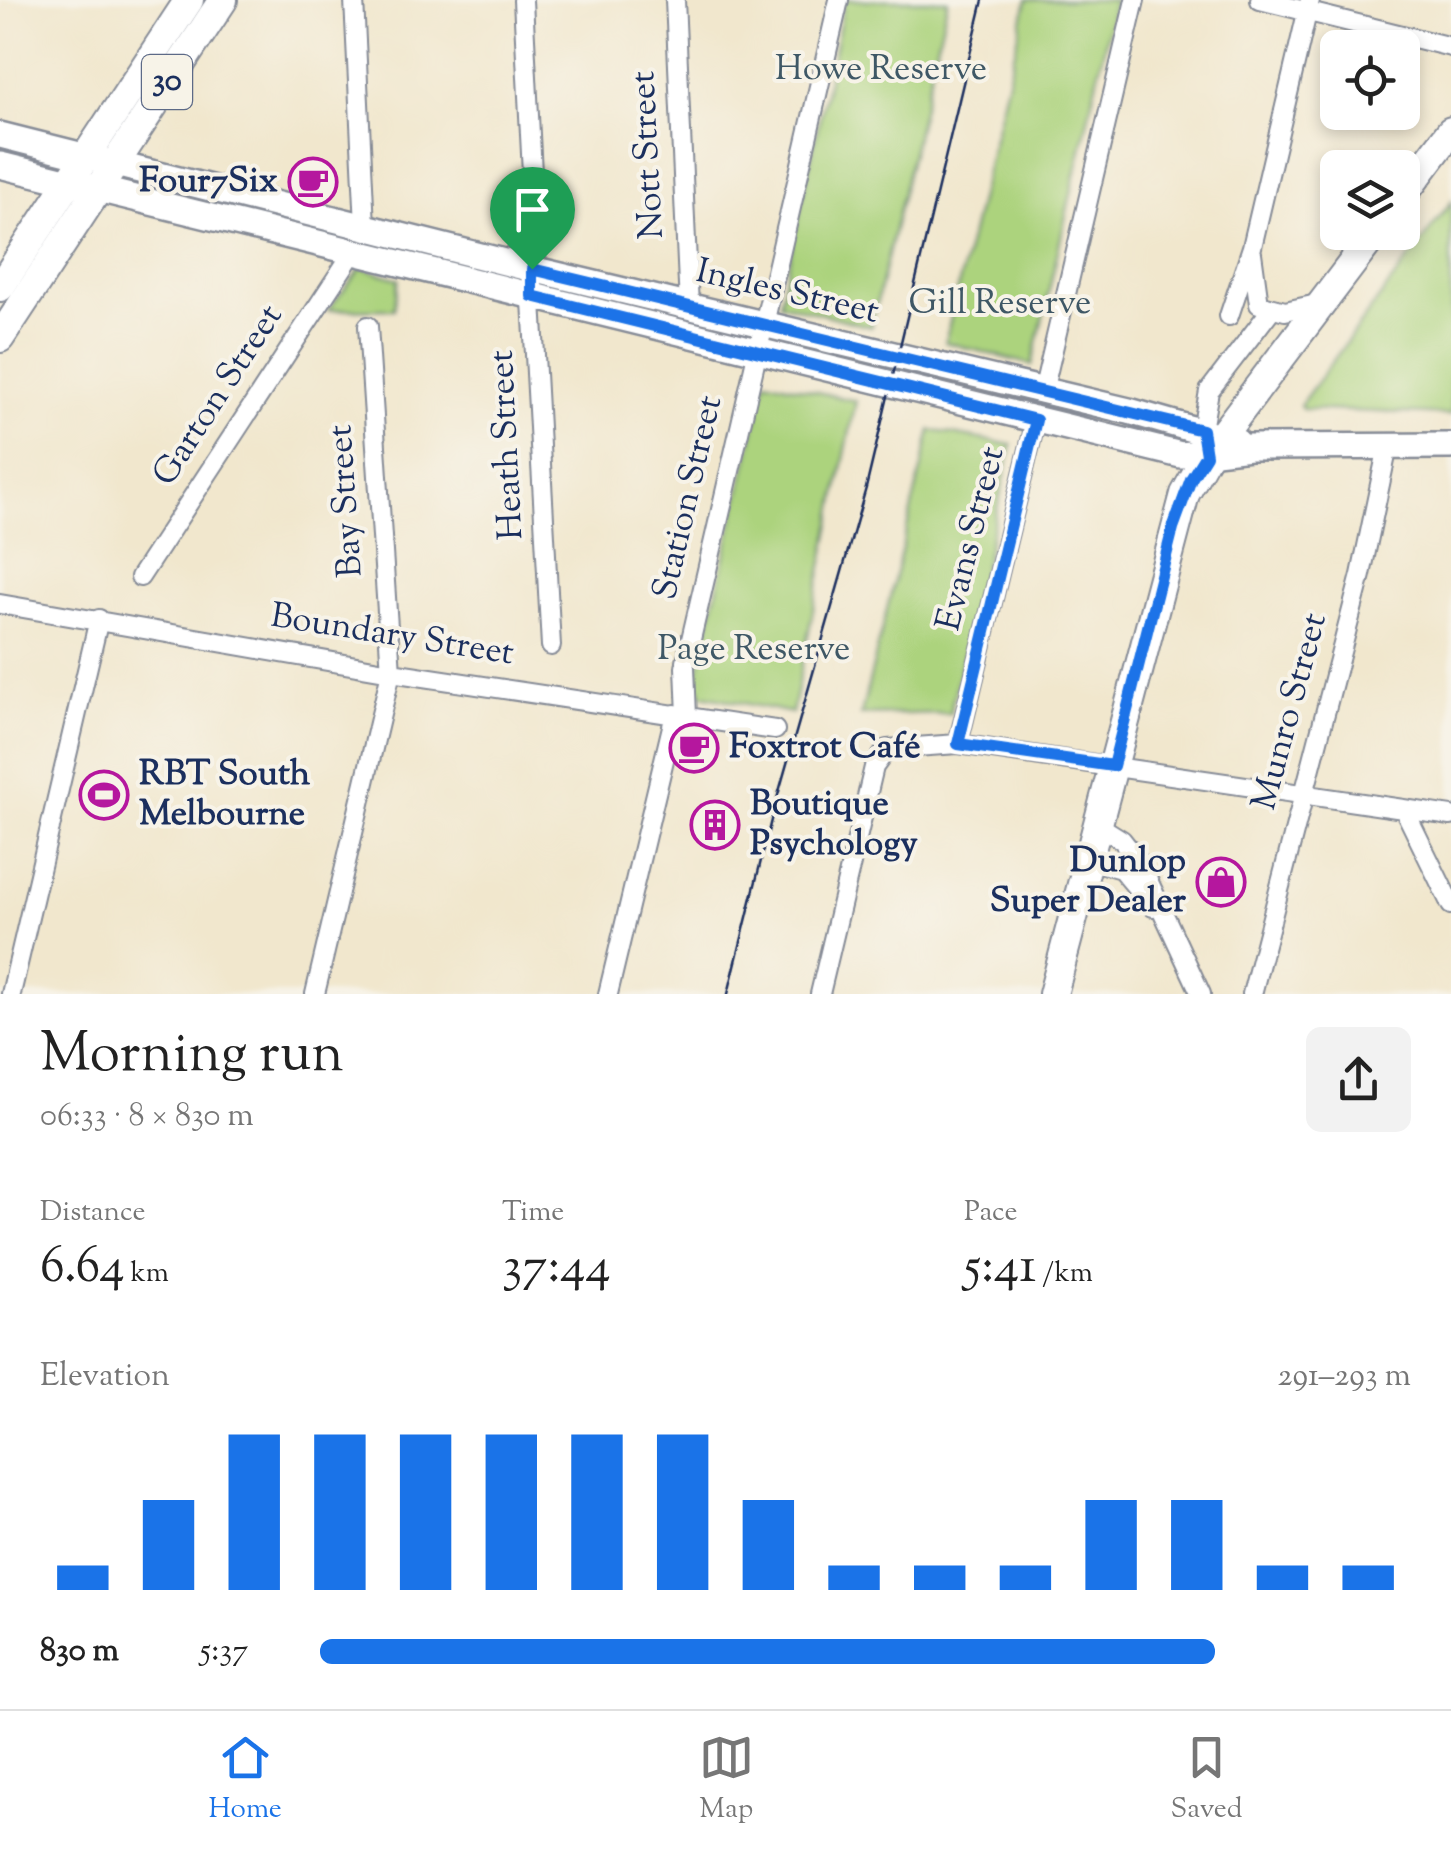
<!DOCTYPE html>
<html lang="en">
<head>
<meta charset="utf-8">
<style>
	body { margin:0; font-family:"Sorts Mill Goudy",serif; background:#f2f2f2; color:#222; height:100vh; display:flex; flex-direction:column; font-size:38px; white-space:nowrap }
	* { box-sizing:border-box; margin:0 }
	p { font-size:32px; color:#767676 }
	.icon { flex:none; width:55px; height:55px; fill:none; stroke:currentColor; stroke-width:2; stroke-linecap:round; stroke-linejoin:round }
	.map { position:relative; height:994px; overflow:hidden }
	.panel { display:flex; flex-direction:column; background:#fff; flex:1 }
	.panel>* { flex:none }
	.fabs { position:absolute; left:1320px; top:30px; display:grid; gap:20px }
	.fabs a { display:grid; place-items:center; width:100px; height:100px; border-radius:15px; background:#fff; box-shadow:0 5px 15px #0003; font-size:50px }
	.pin { position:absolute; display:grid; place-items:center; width:85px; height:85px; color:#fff; margin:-102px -42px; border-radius:50% 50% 50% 0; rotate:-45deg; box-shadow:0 0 10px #0007 }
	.pin .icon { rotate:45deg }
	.round { display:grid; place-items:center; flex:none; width:105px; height:105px; border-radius:15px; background:#f2f2f2 }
	.head { display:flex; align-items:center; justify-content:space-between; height:170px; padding:0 40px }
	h1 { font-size:55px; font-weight:600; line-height:75px }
	.metrics { display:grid; grid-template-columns:repeat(3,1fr); gap:15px; height:170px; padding:10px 40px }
	.metrics div { display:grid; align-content:center }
	.metrics b { font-size:50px; font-weight:600 }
	.metrics small { font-size:28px; font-weight:400 }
	.metrics p { font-size:28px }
	.chart { height:280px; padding:20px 40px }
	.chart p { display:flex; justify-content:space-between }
	.chart svg { width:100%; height:180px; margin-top:10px; stroke:#1a73e8; stroke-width:6 }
	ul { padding:0 40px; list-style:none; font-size:32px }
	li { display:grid; grid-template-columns:160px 120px 1fr; align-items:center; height:75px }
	li i { height:25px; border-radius:12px; background:#1a73e8 }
	.dock { display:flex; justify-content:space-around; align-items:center; height:140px; border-top:2px solid #e0e0e0; background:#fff; font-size:28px; color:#767676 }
	.dock a { display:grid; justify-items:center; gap:5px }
	.dock .selected { color:#1a73e8 }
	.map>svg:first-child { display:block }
	.green { fill:#acd37d; stroke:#64816e; stroke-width:2.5 }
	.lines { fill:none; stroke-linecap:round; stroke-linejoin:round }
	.street-casing { stroke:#868b96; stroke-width:22 }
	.secondary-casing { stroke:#868b96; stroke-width:30 }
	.primary-casing { stroke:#868b96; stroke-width:32 }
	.street { stroke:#fff; stroke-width:18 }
	.secondary { stroke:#fff; stroke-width:25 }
	.primary { stroke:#fff; stroke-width:28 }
	.tram { stroke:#1b2f5e; stroke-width:2.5 }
	.route-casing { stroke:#fff; stroke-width:20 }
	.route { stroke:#1a73e8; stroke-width:12 }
	.labels { text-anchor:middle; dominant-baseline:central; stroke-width:8; stroke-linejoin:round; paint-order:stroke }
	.shield { fill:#f7f3e8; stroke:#5d6a87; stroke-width:2.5 }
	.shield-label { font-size:32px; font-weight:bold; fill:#1b2f5e }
	.park-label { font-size:35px; fill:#3f5866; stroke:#f7f3e8 }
	.street-label { font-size:35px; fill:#1b2f5e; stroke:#f7f3e8 }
	.poi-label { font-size:35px; font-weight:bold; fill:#1b2f5e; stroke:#f7f3e8; text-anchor:start }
</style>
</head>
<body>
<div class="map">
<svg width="1451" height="994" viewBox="0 0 1451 994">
	<rect width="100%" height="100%" fill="#f7f3e8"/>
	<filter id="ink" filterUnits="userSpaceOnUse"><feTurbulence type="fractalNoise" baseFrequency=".01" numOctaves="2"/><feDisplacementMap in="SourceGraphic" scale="20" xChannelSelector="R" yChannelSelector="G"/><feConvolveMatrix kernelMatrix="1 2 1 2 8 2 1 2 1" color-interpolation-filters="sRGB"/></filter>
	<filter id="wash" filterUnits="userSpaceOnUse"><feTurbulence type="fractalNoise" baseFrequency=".0048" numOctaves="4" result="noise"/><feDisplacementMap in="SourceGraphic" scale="40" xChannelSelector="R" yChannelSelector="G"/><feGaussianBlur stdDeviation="2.25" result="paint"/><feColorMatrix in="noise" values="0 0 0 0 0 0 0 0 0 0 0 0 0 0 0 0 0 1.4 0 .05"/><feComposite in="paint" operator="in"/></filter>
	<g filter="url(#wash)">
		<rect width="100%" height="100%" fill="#f1e7cd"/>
		<path class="green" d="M845 0H948L871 327 780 303Z
			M1027 0H1115L1032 365 945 342Z
			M1451 202V415L1302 409 1300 405Z
			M361 268 399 279 394 309 328 310Z
			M766 380 856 401 792 713 693 693Z
			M931 430 1012 445 950 713 861 715Z"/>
	</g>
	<g filter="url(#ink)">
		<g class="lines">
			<g class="street-casing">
				<path id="street" d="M354 0 365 226
					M523 0 532 173 528 195 531 282 551 646
					M675 0 689 307
					M1260 0 1451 47
					M1252 253 1259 304 1285 311 1322 303
					M1229 316 1252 247 1310 0
					M1043 392 1135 0
					M1202 430 1209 391 1271 310
					M140 577 354 251
					M0 604 391 672 775 730
					M686 661 839 0
					M685 667 687 716
					M958 744 1036 420
					M1404 809 1451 905
					M1098 825 1122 840 1140 863 1201 994
					M1089 860 1121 869 1153 907
					M11 994 99 619
					M315 994 391 672 368 326
					M608 994 675 714
					M820 994 874 767 887 749 958 744 1451 816
					M1252 994 1361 575 1388 446"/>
			</g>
			<g class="secondary-casing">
				<path id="secondary" d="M0 135 532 269 1129 411 1237 442
					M0 165 1181 455 1250 447 1451 446"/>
			</g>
			<g class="primary-casing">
				<path id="primary" d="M1402 196 1451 131
					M0 287 189 0
					M0 338 223 0
					M1053 994 1185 494 1207 455 1376 232"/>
			</g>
			<use href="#street" class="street"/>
			<use href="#secondary" class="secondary"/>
			<use href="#primary" class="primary"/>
			<path class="tram" d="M728 994 772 816 866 488 983 0"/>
		</g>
	</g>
	<g class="lines" filter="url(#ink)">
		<g class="route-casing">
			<path id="route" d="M532 269 1202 430 1206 455 1191 479 1173 528 1113 766 958 744 1036 420 532 296Z"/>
		</g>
		<use href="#route" class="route"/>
	</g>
	<defs>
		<g id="cafe-ring" transform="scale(2.5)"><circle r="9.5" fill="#f7f3e8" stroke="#b5179e" stroke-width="1.5"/><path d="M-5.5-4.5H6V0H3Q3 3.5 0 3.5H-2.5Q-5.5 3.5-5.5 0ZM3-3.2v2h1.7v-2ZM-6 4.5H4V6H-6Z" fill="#b5179e"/></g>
		<g id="stadium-ring" transform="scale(2.5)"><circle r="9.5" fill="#f7f3e8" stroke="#b5179e" stroke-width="1.5"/><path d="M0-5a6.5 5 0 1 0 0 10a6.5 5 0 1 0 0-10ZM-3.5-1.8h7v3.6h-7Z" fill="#b5179e"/></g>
		<g id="building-ring" transform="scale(2.5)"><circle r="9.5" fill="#f7f3e8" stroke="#b5179e" stroke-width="1.5"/><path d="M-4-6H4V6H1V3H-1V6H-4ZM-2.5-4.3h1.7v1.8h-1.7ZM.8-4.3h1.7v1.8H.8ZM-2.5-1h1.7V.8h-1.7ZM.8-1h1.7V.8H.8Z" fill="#b5179e"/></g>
		<g id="shop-ring" transform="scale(2.5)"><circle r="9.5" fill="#f7f3e8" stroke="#b5179e" stroke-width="1.5"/><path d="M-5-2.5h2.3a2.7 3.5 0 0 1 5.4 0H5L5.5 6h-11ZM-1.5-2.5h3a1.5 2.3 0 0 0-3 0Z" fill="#b5179e"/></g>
	</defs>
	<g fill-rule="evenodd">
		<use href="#cafe-ring" x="313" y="182"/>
		<use href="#cafe-ring" x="694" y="748"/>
		<use href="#stadium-ring" x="104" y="795"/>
		<use href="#building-ring" x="715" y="825"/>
		<use href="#shop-ring" x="1221" y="882"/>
	</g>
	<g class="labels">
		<rect class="shield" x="142" y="55" width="50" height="54" rx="8"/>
		<g class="shield-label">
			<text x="167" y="82">30</text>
		</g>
		<g class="park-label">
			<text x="881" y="70">Howe Reserve</text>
			<text x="1000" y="304">Gill Reserve</text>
			<text x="754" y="650">Page Reserve</text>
		</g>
		<g class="street-label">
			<text transform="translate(649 155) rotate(-93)">Nott Street</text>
			<text transform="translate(787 293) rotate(13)">Ingles Street</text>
			<text transform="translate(219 396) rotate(-57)">Garton Street</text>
			<text transform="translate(508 445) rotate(-93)">Heath Street</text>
			<text transform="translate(689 498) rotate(-77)">Station Street</text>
			<text transform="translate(347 501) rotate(-94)">Bay Street</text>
			<text transform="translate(972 539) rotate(-76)">Evans Street</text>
			<text transform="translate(392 636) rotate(9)">Boundary Street</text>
			<text transform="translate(1291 712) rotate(-75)">Munro Street</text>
		</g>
		<g class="poi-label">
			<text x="278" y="182" text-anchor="end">Four7Six</text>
			<text x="729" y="748">Foxtrot Café</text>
			<text x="139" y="775">RBT South<tspan x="139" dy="40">Melbourne</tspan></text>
			<text x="750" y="805">Boutique<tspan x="750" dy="40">Psychology</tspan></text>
			<text x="1186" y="862" text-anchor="end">Dunlop<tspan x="1186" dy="40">Super Dealer</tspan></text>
		</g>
	</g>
</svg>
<div class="fabs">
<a><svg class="icon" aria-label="locate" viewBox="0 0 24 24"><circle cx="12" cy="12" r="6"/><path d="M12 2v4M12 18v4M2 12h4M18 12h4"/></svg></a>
<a><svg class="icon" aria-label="layers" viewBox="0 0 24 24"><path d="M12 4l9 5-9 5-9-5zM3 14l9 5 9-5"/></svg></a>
</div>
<div class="pin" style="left:532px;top:269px;background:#1e9e55"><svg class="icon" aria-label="arrive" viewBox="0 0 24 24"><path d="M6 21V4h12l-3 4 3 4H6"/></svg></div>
</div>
<section class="panel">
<div class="head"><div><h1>Morning run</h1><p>06:33 · 8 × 830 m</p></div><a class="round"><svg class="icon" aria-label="share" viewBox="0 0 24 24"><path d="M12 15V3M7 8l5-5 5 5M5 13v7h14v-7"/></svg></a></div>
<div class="metrics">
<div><p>Distance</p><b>6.64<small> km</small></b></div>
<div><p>Time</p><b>37:44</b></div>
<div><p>Pace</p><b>5:41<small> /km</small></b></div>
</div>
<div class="chart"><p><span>Elevation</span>291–293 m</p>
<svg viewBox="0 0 160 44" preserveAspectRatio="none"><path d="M5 44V38M15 44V22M25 44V6M35 44V6M45 44V6M55 44V6M65 44V6M75 44V6M85 44V22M95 44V38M105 44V38M115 44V38M125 44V22M135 44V22M145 44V38M155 44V38"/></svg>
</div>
<ul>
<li><b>830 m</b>5:37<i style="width:82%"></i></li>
</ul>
</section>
<nav class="dock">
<a class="selected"><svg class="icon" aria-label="home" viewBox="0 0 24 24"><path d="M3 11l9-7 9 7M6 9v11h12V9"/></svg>Home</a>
<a><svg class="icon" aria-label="map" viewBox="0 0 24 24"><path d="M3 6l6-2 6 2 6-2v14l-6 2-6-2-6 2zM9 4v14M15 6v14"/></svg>Map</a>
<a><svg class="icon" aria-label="saved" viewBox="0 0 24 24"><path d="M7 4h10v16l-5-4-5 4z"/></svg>Saved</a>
</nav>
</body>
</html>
